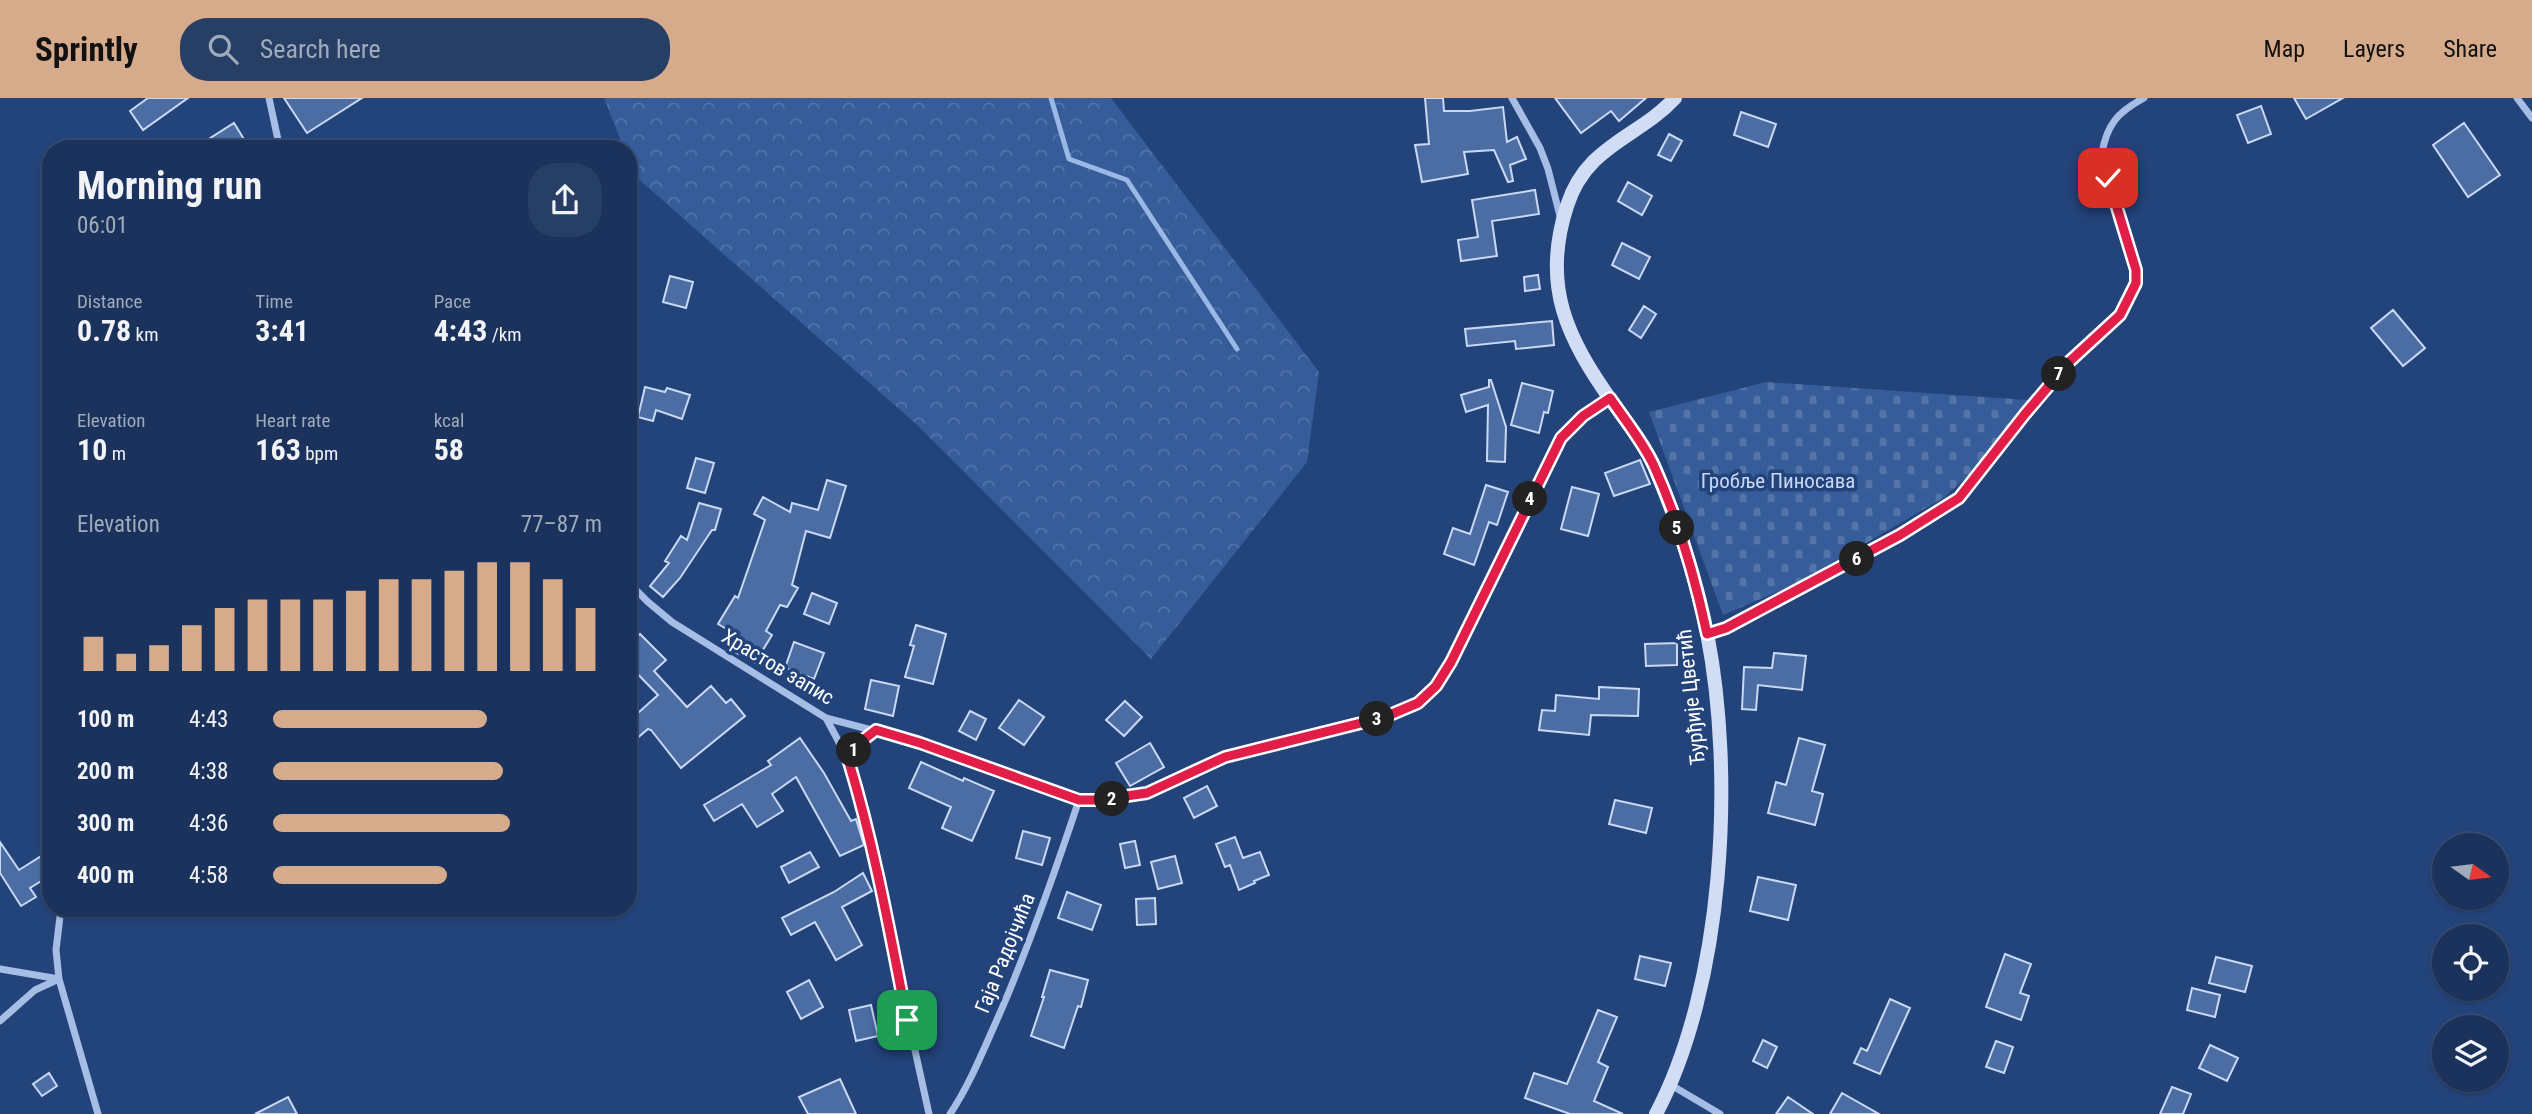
<!DOCTYPE html>
<html lang="en">
<head>
<meta charset="utf-8">
<style>
	body { margin:0; font-family:"Roboto Condensed",sans-serif; background:#273e65; color:#f1f3f6; height:100vh; display:flex; flex-direction:column; font-size:26px; white-space:nowrap }
	* { box-sizing:border-box; margin:0 }
	p { font-size:23px; color:#9faabb }
	.icon { flex:none; width:38px; height:38px; fill:none; stroke:currentColor; stroke-width:2; stroke-linecap:round; stroke-linejoin:round }
	.map { position:relative; flex:1; overflow:hidden }
	.details { position:absolute; left:42px; top:42px; width:595px; height:777px; display:flex; flex-direction:column; background:#1a325c; border-radius:28px; box-shadow:0 2px 5px #0004,0 0 0 2px #384d72 }
	.details>* { flex:none }
	.needle { width:46px; rotate:104deg }
	.tools { position:absolute; left:2432px; top:735px; display:grid; gap:14px }
	.tools a { display:grid; place-items:center; width:77px; height:77px; border-radius:50%; background:#1a325c; box-shadow:0 2px 5px #0004,0 0 0 2px #384d72; font-size:35px }
	.pin { position:absolute; display:grid; place-items:center; width:60px; height:60px; color:#fff; margin:-30px; border-radius:14px; box-shadow:0 4px 10px #0006 }
	.km { position:absolute; width:35px; height:35px; margin:-18px; border-radius:50%; background:#222; color:#fff; font-size:19px; line-height:35px; text-align:center }
	.round { display:grid; place-items:center; flex:none; width:74px; height:74px; border-radius:28px; background:#273e65 }
	.headline { display:flex; align-items:center; justify-content:space-between; height:119px; padding:0 35px }
	h1 { font-size:38px; font-weight:700; line-height:52px }
	.stats { display:grid; grid-template-columns:repeat(3,1fr); gap:10px; height:119px; padding:7px 35px }
	.stats div { display:grid; align-content:center }
	.stats b { font-size:30px; font-weight:700 }
	.stats small { font-size:19px; font-weight:400 }
	.stats p { font-size:19px }
	.chart { height:196px; padding:14px 35px }
	.chart p { display:flex; justify-content:space-between }
	.chart svg { width:100%; height:126px; margin-top:7px; stroke:#d6ab8b; stroke-width:6 }
	ul { padding:0 35px; list-style:none; font-size:23px }
	li { display:grid; grid-template-columns:112px 84px 1fr; align-items:center; height:52px }
	li i { height:18px; border-radius:9px; background:#d6ab8b }
	header { display:flex; align-items:center; gap:42px; box-sizing:border-box; height:98px; padding:0 35px; background:#d6ab8b; color:#111 }
	header strong { font-size:33px }
	nav { display:flex; gap:38px; margin-inline-start:auto; font-size:24px }
	.search { width:490px; height:63px; background:#273e65; display:flex; align-items:center; gap:18px; box-sizing:border-box; padding:0 24px; border-radius:28px; color:#9faabb; font-size:26px }
	.map>svg:first-child { display:block }
	.forest { fill:url(#forest-crowns) }
	.cemetery { fill:url(#cemetery-stones) }
	.lines { fill:none; stroke-linecap:round; stroke-linejoin:round }
	.stream { stroke:#9ab8e6; stroke-width:5 }
	.building { fill:#4b6da4; stroke:#c9d9f4; stroke-width:2 }
	.street { stroke:#a6bee5; stroke-width:7 }
	.secondary { stroke:#d0ddf5; stroke-width:14 }
	.route-casing { stroke:#fff; stroke-width:14 }
	.route { stroke:#e11d48; stroke-width:9 }
	.labels { text-anchor:middle; dominant-baseline:central; stroke-width:7; stroke-linejoin:round; paint-order:stroke }
	.park-label { font-size:21px; fill:#c9d9f4; stroke:#23437b }
	.street-label { font-size:21px; fill:#fff; stroke:#23437b }
</style>
</head>
<body>
<header>
<strong>Sprintly</strong>
<div class="search"><svg class="icon" aria-label="search" viewBox="0 0 24 24"><circle cx="10" cy="10" r="6"/><path d="M15 15l6 6"/></svg>Search here</div>
<nav><a>Map</a><a>Layers</a><a>Share</a></nav>
</header>
<div class="map">
<svg width="2532" height="1016" viewBox="0 0 2532 1016">
	<defs>
		<pattern id="forest-crowns" width="20" height="18" patternUnits="userSpaceOnUse" patternTransform="scale(1.75)"><rect width="20" height="18" fill="#365c99"/><path d="M2 6a3 3 0 1 1 6 0M12 15a3 3 0 1 1 6 0" fill="none" stroke="#5474a8"/></pattern>
		<pattern id="cemetery-stones" width="16" height="16" patternUnits="userSpaceOnUse" patternTransform="scale(1.75)"><rect width="16" height="16" fill="#365c99"/><path d="M2 7V4a2 2 0 0 1 4 0v3zM10 15v-3a2 2 0 0 1 4 0v3z" fill="#5474a8"/></pattern>
	</defs>
	<rect width="100%" height="100%" fill="#23437b"/>
	<path class="forest" d="M604 0H1111L1319 274 1307 364 1151 561 916 326 634 77 628 62V51H624Z"/>
	<path class="cemetery" d="M1766 284 2028 302 1986 361 1945 399 1796 486 1723 517 1649 314Z"/>
	<g class="lines">
		<path class="stream" d="M1051 0 1069 61 1127 82 1237 251"/>
	</g>
	<path class="building" d="M148 0H188L143 32 130 13Z
		M284 0H362L307 35Z
		M1425 0H1443L1444 13H1470L1503 9 1507 44 1517 39 1526 61 1510 67 1513 83 1508 84 1494 52 1464 54 1468 76 1422 84 1415 47 1429 46Z
		M1555 0H1646L1619 23 1611 13 1581 35Z
		M2294 0H2343L2306 21Z
		M2261 8 2271 36 2248 45 2237 17Z
		M1741 14 1776 26 1768 49 1734 37Z
		M234 25 250 51H193Z
		M2464 25 2500 77 2468 99 2433 47Z
		M1669 36 1682 43 1671 63 1658 57Z
		M1628 84 1652 98 1642 117 1618 103Z
		M1535 92 1539 116 1492 123 1497 158 1461 163 1458 142 1478 139 1472 102Z
		M1622 145 1650 159 1639 181 1612 167Z
		M1538 177 1540 191 1525 193 1524 179Z
		M670 178 693 184 686 210 663 204Z
		M1644 208 1656 216 1641 240 1629 232Z
		M2393 212 2425 250 2403 268 2371 230Z
		M1552 223 1554 247 1516 251 1515 243 1467 248 1465 231Z
		M1489 282H1491L1506 329 1505 364 1487 363 1488 307 1466 314 1461 297 1489 289Z
		M1522 285 1553 293 1548 315 1544 314 1539 335 1511 327Z
		M645 289 665 294 667 290 690 297 682 321 656 312 653 323 638 319Z
		M696 360 714 365 705 395 687 390Z
		M1640 362 1650 386 1614 398 1605 375Z
		M827 382 846 388 830 440 806 433 792 487 798 490 787 509 780 507 766 533 772 537 755 565 729 551 737 537 718 526 735 498 738 500 765 422 754 416 763 399 790 414 792 405 818 412Z
		M1486 387 1508 394 1497 427 1489 424 1474 467 1444 456 1453 430 1470 436Z
		M1572 389 1599 396 1588 438 1561 431Z
		M699 405 721 411 715 432H712L680 480 663 499 650 488 669 465 665 463 681 438 687 442Z
		M812 495 837 505 829 526 804 516Z
		M916 527 946 536 933 586 905 579 914 548 910 547Z
		M640 536 666 562 654 573 687 609 711 588 726 605 731 601 745 618 681 670 651 632 648 631 628 648V624L658 597 628 566V547Z
		M794 544 824 555 814 581 785 570Z
		M1677 545V567L1646 568 1645 546Z
		M1774 555 1806 558 1802 592 1758 587 1756 612 1742 611 1744 569 1772 570Z
		M871 582 899 588 893 618 865 611Z
		M1599 589 1639 591 1638 618 1591 617 1589 637 1539 632 1542 612 1555 613 1556 597 1599 601Z
		M1019 602 1044 619 1024 647 999 630Z
		M1125 603 1142 619 1124 638 1106 622Z
		M970 613 986 621 976 642 959 633Z
		M800 640 824 675 851 723 856 721 864 747 840 758 796 679 772 696 783 713 757 729 742 706 714 723 704 707 771 667 768 663Z
		M1799 640 1825 647 1812 693 1823 696 1815 727 1768 715 1776 684 1786 687Z
		M1150 645 1164 669 1130 688 1116 665Z
		M921 664 963 683 964 680 994 693 972 743 942 730 951 709 909 690Z
		M1207 688 1217 708 1194 720 1184 700Z
		M1615 702 1652 710 1646 735 1609 726Z
		M1023 733 1050 740 1042 767 1016 760Z
		M1235 739 1243 760 1260 754 1269 777 1254 783 1255 785 1239 792 1230 767 1225 769 1216 746Z
		M1135 743 1140 767 1125 770 1120 746Z
		M0 744 19 772 43 757 51 770V777L30 790 36 799 21 808 0 775Z
		M810 754 819 769 789 785 781 769Z
		M1175 758 1182 785 1158 791 1151 764Z
		M863 775 872 793 842 809 862 847 836 862 815 824 791 837 782 820 834 794Z
		M1758 779 1796 787 1788 822 1750 813Z
		M1067 794 1101 807 1092 832 1058 820Z
		M1155 800 1156 826 1137 827 1136 801Z
		M2005 856 2031 866 2020 895 2029 898 2021 922 1986 909Z
		M1640 858 1671 865 1665 888 1635 881Z
		M2216 859 2252 868 2245 894 2209 885Z
		M1050 872 1088 882 1081 909 1078 908 1064 950 1031 938 1044 899H1042Z
		M809 882 823 909 801 921 787 894Z
		M2192 890 2220 897 2215 919 2187 912Z
		M1890 901 1910 910 1880 976 1854 965 1861 950 1867 953Z
		M871 907 878 938 856 943 849 912Z
		M1598 912 1617 919 1598 964 1608 969 1594 1003 1623 1016H1570L1525 1000 1534 975 1567 986Z
		M1763 942 1777 949 1767 970 1753 963Z
		M1996 943 2013 949 2004 975 1986 969Z
		M2210 947 2238 960 2227 983 2199 970Z
		M49 975 57 988 42 998 33 986Z
		M840 981 856 1016H808L799 999Z
		M2172 989 2191 996 2183 1016H2160Z
		M1842 995 1879 1016H1830Z
		M288 999 297 1016H255Z
		M1788 999 1813 1016H1776Z"/>
	<g class="lines">
		<path class="street" d="M269 0 280 51
			M1512 0 1540 50 1548 71 1561 122
			M2517 0 2532 20
			M628 484 648 504 672 524 826 620 921 645 1079 702 1099 703 1147 695 1225 659 1386 619 1418 605 1436 588 1451 564 1561 340 1583 318 1610 301
			M1707 536 1726 530 1900 437 1960 400 2070 263 2120 217 2136 185V172L2102 55C2107 26 2118 14 2144 0
			M826 620 848 661 860 702 929 1016
			M848 661 863 642 876 632
			M61 810 56 852 59 881 98 1016
			M0 871 59 881
			M0 923 35 892 59 881
			M1671 987 1720 1016
			M950 1016C969 988 982 955 996 924 1028 852 1054 777 1079 702"/>
		<path class="secondary" d="M1656 1016C1724 887 1735 677 1707 535 1696 479 1677 423 1655 370 1645 347 1628 326 1613 305 1567 240 1541 188 1567 108 1586 47 1638 40 1675 0"/>
	</g>
	<g class="lines">
		<g class="route-casing">
			<path id="route" d="M907 922C890 835 874 746 848 661L863 642 876 632 920 645 1079 702H1099L1147 695 1225 659 1385 619 1418 605 1436 588 1451 564 1561 340 1583 318 1610 300C1625 322 1643 344 1654 368 1678 421 1695 479 1707 536L1726 530 1900 437 1959 400 2025 316 2070 263 2120 217 2136 185V172L2108 80"/>
		</g>
		<use href="#route" class="route"/>
	</g>
	<g class="labels">
		<g class="park-label">
			<text x="1778" y="383">Гробље Пиносава</text>
		</g>
		<g class="street-label">
			<text transform="translate(778 569) rotate(31)">Храстов запис</text>
			<text transform="translate(1691 599) rotate(-96)">Ђурђије Цветић</text>
			<text transform="translate(1005 855) rotate(-68)">Гаја Радојчића</text>
		</g>
	</g>
</svg>
<div class="tools">
<a><svg class="needle" viewBox="-14 -14 28 28"><path d="M0-13l5 13h-10z" fill="#e53935"/><path d="M0 13l5-13h-10z" fill="#9faabb"/></svg></a>
<a><svg class="icon" aria-label="locate" viewBox="0 0 24 24"><circle cx="12" cy="12" r="6"/><path d="M12 2v4M12 18v4M2 12h4M18 12h4"/></svg></a>
<a><svg class="icon" aria-label="layers" viewBox="0 0 24 24"><path d="M12 4l9 5-9 5-9-5zM3 14l9 5 9-5"/></svg></a>
</div>
<div class="pin" style="left:907px;top:922px;background:#1e9e55"><svg class="icon" aria-label="arrive" viewBox="0 0 24 24"><path d="M6 21V4h12l-3 4 3 4H6"/></svg></div>
<div class="pin" style="left:2108px;top:80px;background:#d93025"><svg class="icon" aria-label="check" viewBox="0 0 24 24"><path d="M5 12l5 5 9-10"/></svg></div>
<b class="km" style="left:854px;top:652px">1</b>
<b class="km" style="left:1112px;top:701px">2</b>
<b class="km" style="left:1377px;top:621px">3</b>
<b class="km" style="left:1530px;top:401px">4</b>
<b class="km" style="left:1677px;top:430px">5</b>
<b class="km" style="left:1857px;top:461px">6</b>
<b class="km" style="left:2059px;top:276px">7</b>
<section class="details">
<div class="headline"><div><h1>Morning run</h1><p>06:01</p></div><a class="round"><svg class="icon" aria-label="share" viewBox="0 0 24 24"><path d="M12 15V3M7 8l5-5 5 5M5 13v7h14v-7"/></svg></a></div>
<div class="stats">
<div><p>Distance</p><b>0.78<small> km</small></b></div>
<div><p>Time</p><b>3:41</b></div>
<div><p>Pace</p><b>4:43<small> /km</small></b></div>
</div>
<div class="stats">
<div><p>Elevation</p><b>10<small> m</small></b></div>
<div><p>Heart rate</p><b>163<small> bpm</small></b></div>
<div><p>kcal</p><b>58</b></div>
</div>
<div class="chart"><p><span>Elevation</span>77–87 m</p>
<svg viewBox="0 0 160 44" preserveAspectRatio="none"><path d="M5 44V32M15 44V38M25 44V35M35 44V28M45 44V22M55 44V19M65 44V19M75 44V19M85 44V16M95 44V12M105 44V12M115 44V9M125 44V6M135 44V6M145 44V12M155 44V22"/></svg>
</div>
<ul>
<li><b>100 m</b>4:43<i style="width:65%"></i></li>
<li><b>200 m</b>4:38<i style="width:70%"></i></li>
<li><b>300 m</b>4:36<i style="width:72%"></i></li>
<li><b>400 m</b>4:58<i style="width:53%"></i></li>
</ul>
</section>
</div>
</body>
</html>
